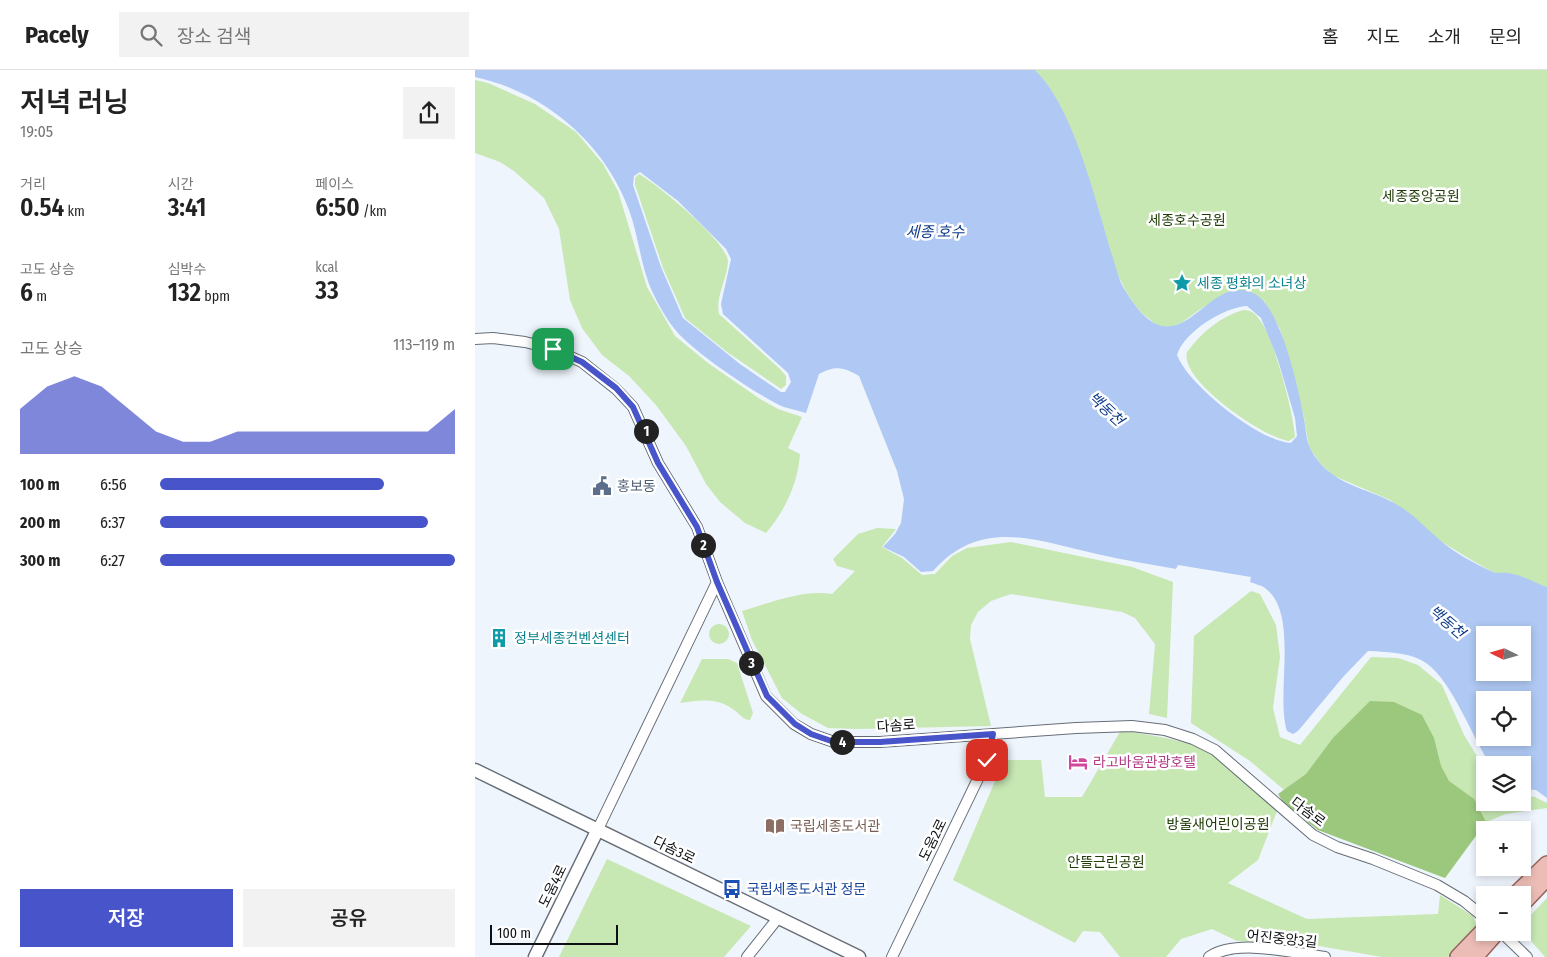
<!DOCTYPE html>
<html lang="ko">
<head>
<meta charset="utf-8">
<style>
	body { margin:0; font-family:"Fira Sans Condensed","Noto Sans KR",sans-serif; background:#f2f2f2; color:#222; height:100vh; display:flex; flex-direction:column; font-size:19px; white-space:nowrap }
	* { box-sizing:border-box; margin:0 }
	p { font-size:16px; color:#767676 }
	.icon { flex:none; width:28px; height:28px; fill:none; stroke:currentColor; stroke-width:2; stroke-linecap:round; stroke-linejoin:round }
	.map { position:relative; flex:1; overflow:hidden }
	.side { display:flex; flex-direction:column; background:#fff; width:475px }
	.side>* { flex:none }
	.needle { width:32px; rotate:275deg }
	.buttons { position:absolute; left:1001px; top:556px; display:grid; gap:10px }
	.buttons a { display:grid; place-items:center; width:55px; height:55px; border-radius:0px; background:#fff; box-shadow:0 2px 8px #0003; font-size:25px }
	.scale { position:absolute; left:15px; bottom:12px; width:128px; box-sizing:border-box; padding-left:5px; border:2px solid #0e1013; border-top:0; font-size:14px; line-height:18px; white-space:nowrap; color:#0e1013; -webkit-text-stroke:4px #fff; paint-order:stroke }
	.pin { position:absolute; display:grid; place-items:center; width:42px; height:42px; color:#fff; margin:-21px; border-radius:10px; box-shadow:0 2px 8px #0006 }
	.km { position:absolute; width:25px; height:25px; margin:-12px; border-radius:50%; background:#222; color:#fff; font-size:14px; line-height:25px; text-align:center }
	.round { display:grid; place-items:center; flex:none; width:52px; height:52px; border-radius:0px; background:#f2f2f2 }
	.overview { display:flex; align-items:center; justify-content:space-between; height:85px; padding:0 20px }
	h1 { font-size:28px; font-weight:600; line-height:38px }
	.stats { display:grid; grid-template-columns:repeat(3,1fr); gap:8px; height:85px; padding:5px 20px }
	.stats div { display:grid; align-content:center }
	.stats b { font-size:25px; font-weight:600 }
	.stats small { font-size:14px; font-weight:400 }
	.stats p { font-size:14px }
	.chart { height:140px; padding:10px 20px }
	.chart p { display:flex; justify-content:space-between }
	.chart svg { width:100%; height:90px; margin-top:5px; fill:#4855ca; opacity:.7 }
	.primary-button { display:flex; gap:10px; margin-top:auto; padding:10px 20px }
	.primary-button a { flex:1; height:58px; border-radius:0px; background:#4855ca; color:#fff; font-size:20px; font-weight:600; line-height:58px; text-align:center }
	.primary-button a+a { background:#f2f2f2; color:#222 }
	ul { padding:0 20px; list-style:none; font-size:16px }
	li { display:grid; grid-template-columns:80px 60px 1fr; align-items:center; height:38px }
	li i { height:12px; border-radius:6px; background:#4855ca }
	header { display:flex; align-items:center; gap:30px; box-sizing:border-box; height:70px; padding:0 25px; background:#fff; border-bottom:1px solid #e0e0e0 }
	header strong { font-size:24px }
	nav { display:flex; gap:28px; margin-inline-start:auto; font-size:18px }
	.search { width:350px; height:45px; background:#f2f2f2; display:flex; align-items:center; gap:12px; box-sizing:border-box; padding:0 18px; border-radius:0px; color:#767676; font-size:19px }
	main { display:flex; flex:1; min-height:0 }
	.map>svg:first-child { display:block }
	.green { fill:#c7e7b3 }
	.forest { fill:#9bc87d }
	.water { fill:#afc9f4; fill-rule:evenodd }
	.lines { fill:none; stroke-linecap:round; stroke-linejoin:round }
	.minor-casing { stroke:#676d76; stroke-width:12 }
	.tertiary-casing { stroke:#676d76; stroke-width:15 }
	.primary-casing { stroke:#96645d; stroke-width:18 }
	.minor { stroke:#fff; stroke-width:10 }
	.tertiary { stroke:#fff; stroke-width:12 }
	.primary { stroke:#ecbdb6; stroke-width:15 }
	.route-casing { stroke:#fff; stroke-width:10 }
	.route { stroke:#4855ca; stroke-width:6 }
	.labels { text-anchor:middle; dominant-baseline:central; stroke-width:5; stroke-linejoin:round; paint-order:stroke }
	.park-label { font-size:14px; fill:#213d07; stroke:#fff }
	.culture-label { font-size:14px; fill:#0d838f; stroke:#fff; text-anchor:start }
	.service-label { font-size:14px; fill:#4e5e75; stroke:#fff; text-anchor:start }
	.street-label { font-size:14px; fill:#0e1013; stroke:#fff }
	.hotel-label { font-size:14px; fill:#b23c85; stroke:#fff; text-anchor:start }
	.education-label { font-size:14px; fill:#785e54; stroke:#fff; text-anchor:start }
	.transit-label { font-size:14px; fill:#164399; stroke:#fff; text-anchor:start }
	.water-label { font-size:15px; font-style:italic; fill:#0d398a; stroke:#fff }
</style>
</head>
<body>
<header>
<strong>Pacely</strong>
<div class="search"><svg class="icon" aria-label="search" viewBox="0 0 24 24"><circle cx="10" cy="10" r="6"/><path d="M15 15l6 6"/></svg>장소 검색</div>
<nav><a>홈</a><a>지도</a><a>소개</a><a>문의</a></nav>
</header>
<main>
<section class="side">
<div class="overview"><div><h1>저녁 러닝</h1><p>19:05</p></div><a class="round"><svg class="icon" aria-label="share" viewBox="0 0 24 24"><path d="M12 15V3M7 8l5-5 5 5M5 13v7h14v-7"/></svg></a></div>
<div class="stats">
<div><p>거리</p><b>0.54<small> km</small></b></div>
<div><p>시간</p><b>3:41</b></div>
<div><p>페이스</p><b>6:50<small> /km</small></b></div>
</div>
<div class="stats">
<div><p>고도 상승</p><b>6<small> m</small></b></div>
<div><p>심박수</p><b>132<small> bpm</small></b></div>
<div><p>kcal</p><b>33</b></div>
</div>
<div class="chart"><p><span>고도 상승</span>113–119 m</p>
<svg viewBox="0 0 160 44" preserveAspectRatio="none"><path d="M0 44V22L10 11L20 6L30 11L40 22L50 33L60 38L70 38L80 33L90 33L100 33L110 33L120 33L130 33L140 33L150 33L160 22V44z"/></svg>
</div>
<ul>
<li><b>100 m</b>6:56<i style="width:76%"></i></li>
<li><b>200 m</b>6:37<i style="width:91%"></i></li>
<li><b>300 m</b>6:27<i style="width:100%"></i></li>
</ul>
<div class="primary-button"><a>저장</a><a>공유</a></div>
</section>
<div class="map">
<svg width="1072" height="887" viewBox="0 0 1072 887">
	<rect width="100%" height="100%" fill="#eff5fd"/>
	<path class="green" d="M560 0H1072V517L1033 503H1020L998 491 967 472 915 430 857 405 845 393 834 377 829 347 805 259 789 231C772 232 753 231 736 234 720 238 708 260 685 257 680 256 678 251 673 248 636 222 620 124 603 79 593 52 580 20 560 0Z
		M0 10 13 13 60 34 101 62 128 94 143 121 172 217 200 266 233 293 285 329 303 339 327 347 313 378 325 384C323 413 310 441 291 463L270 453 245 432 231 414 211 376 181 335 154 306 127 285 107 258 95 230 84 159 69 128 39 101 25 92 0 83Z
		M164 104C182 114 254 173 253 192 252 210 240 227 244 244L305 299 311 306V315L306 319 252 282 210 248 188 198 160 115V108Z
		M768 240C776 240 780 243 784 249 798 265 819 344 820 367L814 371C789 368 704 310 712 282 727 262 745 247 768 240Z
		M402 458 421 459 407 477 427 488 447 505 460 504 477 486 492 478 536 472 657 497 698 512 692 648 674 644 680 574 660 548 647 542 536 524 516 531 503 542 496 555 495 569 516 656 382 659 353 658 327 644 307 628 277 570 267 541C295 533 328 519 357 524L380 501 362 496 358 489 383 464Z
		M776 521 785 524 801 555 805 587 798 638 805 667 825 675 896 587 923 588 943 595 967 615 989 665 1010 699V732H1048V725L1060 727 1072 733V738L1031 744 1011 752 970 808 843 760 808 719 775 691 716 653 719 566Z
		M234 564a10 10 0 1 1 20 0a10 10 0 1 1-20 0Z
		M227 589H253L262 593 278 643 275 650C268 650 265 644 259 640 243 627 224 630 205 633Z
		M646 660 691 668 740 680 802 741 783 790 753 813 832 849 963 844 965 825 998 846 1003 859 973 887H907L844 876 762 871 737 859 706 869 691 887H645L625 862 608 861 600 873 478 810 529 690H566L570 727H607Z
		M132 789 276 856 249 887H84Z
		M1072 828V887H1070L1050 864 1049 852Z"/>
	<path class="forest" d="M895 631 919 632 947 645 959 668 966 696 974 711 999 729 1011 752 970 808 843 760 809 734 803 724 831 704 858 668Z"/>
	<path class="water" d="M0 0H560C604 43 625 153 646 213 703 318 730 196 780 224 806 238 824 320 829 349 831 358 831 370 835 378 840 388 848 398 857 404 874 417 897 421 915 431 935 440 949 457 966 471 980 483 1000 494 1018 502 1023 504 1028 502 1033 503 1046 505 1059 512 1072 517V728L1061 720 1048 719V695H1016C996 667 976 605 946 590 930 582 911 582 893 581L868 607 823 661 818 664 812 661C800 624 825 544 790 518 786 515 780 514 775 512L776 507 703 495 701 499C675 494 648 490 622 484 561 471 507 446 458 501L446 502 429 487 408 477 420 464 426 453 429 429 422 401 384 306C369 297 360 295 344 304L331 343C324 341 316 339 309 337 283 326 222 284 203 263 192 251 180 229 174 214 165 190 163 164 154 140 130 74 70 22 0 7ZM165 102 203 131 251 179 256 189 246 234 248 244 313 303 316 312 310 322H306L265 294 208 248 186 197 158 115 159 106ZM772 236 786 248 803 290 820 348 822 366 816 373C785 372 713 315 702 285 709 262 749 237 772 236ZM1010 565H1048V602H1010ZM1010 630H1048V668H1010Z"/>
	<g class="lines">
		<g class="minor-casing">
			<path id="minor" d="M0 269 18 268 50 272 78 279 107 292 141 319 158 337 183 393 222 457 242 512 291 626 319 654 336 664 359 672H405L601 658 657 656 690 660 718 669 740 680 838 765 862 777 898 789 962 815 989 831 1010 848
				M123 759 242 512
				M1026 862 1052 887
				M272 887 303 848
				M417 887 512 690 518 664
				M734 887C762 868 818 883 850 887"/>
		</g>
		<g class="tertiary-casing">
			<path id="tertiary" d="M0 700 384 887
				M60 887 123 759"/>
		</g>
		<g class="primary-casing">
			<path id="primary" d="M1040 825 1072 794
				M1048 833 1072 808
				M983 887 1010 859
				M1000 887 1022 862"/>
		</g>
		<use href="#minor" class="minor"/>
		<use href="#tertiary" class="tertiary"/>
		<use href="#primary" class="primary"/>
	</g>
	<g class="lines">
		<g class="route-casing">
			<path id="route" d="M78 279 107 292 141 318 158 337 183 393 222 457 242 512 292 626 320 654 336 664 359 672H405L518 664 512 690"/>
		</g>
		<use href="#route" class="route"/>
	</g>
	<defs>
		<g id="sight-bare" transform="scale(1.5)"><path d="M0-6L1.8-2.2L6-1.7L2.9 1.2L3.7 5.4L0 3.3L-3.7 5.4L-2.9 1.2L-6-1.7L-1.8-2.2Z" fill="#0f9aa8" stroke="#fff" stroke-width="2.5" paint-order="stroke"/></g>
		<g id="civic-bare" transform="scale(1.5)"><path d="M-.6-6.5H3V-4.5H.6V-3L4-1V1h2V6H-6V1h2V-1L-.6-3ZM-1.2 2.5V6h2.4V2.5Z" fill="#5c6f8a" stroke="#fff" stroke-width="2.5" paint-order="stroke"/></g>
		<g id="building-bare" transform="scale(1.5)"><path d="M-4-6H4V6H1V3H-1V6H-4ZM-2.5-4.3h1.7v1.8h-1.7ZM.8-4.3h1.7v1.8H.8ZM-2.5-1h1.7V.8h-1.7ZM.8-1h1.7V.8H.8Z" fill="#0f9aa8" stroke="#fff" stroke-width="2.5" paint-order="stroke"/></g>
		<g id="hotel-bare" transform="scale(1.5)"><path d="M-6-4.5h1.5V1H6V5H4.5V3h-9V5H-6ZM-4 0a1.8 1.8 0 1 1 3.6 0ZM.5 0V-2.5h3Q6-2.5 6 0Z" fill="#d1479c" stroke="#fff" stroke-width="2.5" paint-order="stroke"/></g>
		<g id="library-bare" transform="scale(1.5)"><path d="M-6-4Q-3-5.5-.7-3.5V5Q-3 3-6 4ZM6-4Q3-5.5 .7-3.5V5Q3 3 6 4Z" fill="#8d6e63" stroke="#fff" stroke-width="2.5" paint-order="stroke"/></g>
		<g id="bus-bare" transform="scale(1.5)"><path d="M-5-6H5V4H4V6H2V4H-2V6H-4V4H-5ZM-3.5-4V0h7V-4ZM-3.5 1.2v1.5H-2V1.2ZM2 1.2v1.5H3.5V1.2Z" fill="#1a4fb4" stroke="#fff" stroke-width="2.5" paint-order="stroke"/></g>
	</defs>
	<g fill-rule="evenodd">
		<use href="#sight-bare" x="707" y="213"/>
		<use href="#civic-bare" x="127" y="416"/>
		<use href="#building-bare" x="24" y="568"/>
		<use href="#hotel-bare" x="603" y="692"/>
		<use href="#library-bare" x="300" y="756"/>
		<use href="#bus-bare" x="257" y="819"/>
	</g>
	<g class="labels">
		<g class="park-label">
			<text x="946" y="126">세종중앙공원</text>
			<text x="712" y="150">세종호수공원</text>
			<text x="743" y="754">방울새어린이공원</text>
			<text x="631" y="792">안뜰근린공원</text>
		</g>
		<g class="culture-label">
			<text x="722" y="213">세종 평화의 소녀상</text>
			<text x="39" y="568">정부세종컨벤션센터</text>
		</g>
		<g class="service-label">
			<text x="142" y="416">홍보동</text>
		</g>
		<g class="street-label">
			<text transform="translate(421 656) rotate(-4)">다솜로</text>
			<text transform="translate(833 742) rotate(37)">다솜로</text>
			<text transform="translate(458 770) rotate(-64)">도움2로</text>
			<text transform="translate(199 780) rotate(26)">다솜3로</text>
			<text transform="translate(78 816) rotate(-64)">도움4로</text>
			<text transform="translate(807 869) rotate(6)">어진중앙3길</text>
		</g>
		<g class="hotel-label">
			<text x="618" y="692">라고바움관광호텔</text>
		</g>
		<g class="education-label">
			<text x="315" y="756">국립세종도서관</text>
		</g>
		<g class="transit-label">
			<text x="272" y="819">국립세종도서관 정문</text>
		</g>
		<g class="water-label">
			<text x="460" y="162">세종 호수</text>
			<text transform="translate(631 339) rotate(43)">백동천</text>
			<text transform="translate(972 552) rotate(40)">백동천</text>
		</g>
	</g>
</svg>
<div class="buttons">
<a><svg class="needle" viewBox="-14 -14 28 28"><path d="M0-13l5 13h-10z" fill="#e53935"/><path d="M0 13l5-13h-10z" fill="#767676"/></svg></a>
<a><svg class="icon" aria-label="locate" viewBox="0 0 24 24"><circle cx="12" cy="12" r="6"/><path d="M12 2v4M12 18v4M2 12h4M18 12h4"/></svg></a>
<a><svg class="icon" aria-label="layers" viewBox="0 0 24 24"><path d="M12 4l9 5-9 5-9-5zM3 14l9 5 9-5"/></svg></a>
<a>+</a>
<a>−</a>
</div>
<div class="scale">100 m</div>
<div class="pin" style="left:78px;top:279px;background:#1e9e55"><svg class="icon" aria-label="arrive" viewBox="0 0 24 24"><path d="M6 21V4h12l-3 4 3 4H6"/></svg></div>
<div class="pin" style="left:512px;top:690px;background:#d93025"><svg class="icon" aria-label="check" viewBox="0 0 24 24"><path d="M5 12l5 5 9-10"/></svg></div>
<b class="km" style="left:171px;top:361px">1</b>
<b class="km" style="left:228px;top:475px">2</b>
<b class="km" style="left:276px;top:593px">3</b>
<b class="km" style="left:367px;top:672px">4</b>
</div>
</main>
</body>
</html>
